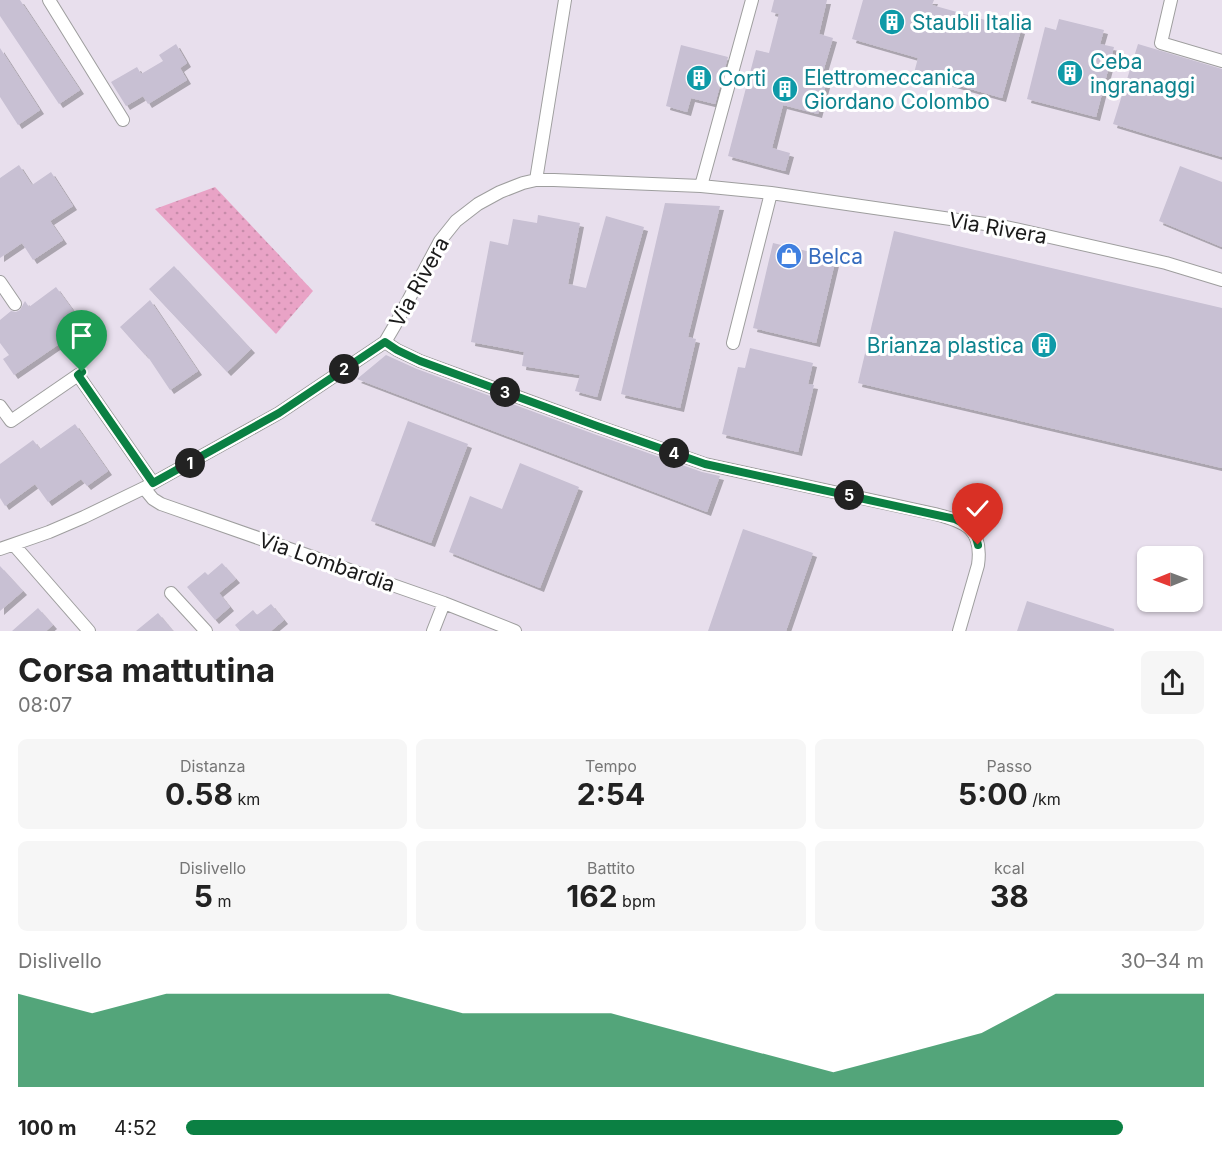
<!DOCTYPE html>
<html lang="it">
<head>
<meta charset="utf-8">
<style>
	body { margin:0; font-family:Inter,sans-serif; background:#f6f6f6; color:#222; height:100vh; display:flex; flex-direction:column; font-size:22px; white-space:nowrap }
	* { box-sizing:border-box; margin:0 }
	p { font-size:20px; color:#767676 }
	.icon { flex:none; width:33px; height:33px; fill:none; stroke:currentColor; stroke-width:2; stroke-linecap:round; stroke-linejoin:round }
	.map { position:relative; height:631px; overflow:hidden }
	.drawer { display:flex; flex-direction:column; background:#fff; flex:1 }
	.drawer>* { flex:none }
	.needle { width:39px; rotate:269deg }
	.buttons { position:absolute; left:1137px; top:546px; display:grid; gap:12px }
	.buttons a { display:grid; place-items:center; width:66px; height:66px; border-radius:9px; background:#fff; box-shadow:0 2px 4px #0004; font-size:30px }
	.pin { position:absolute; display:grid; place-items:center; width:51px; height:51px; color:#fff; margin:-62px -26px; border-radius:50% 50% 50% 0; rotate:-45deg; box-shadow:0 0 6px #0007 }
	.pin .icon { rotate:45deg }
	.km { position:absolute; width:30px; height:30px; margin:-15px; border-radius:50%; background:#222; color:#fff; font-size:16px; line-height:30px; text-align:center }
	.round { display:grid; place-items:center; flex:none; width:63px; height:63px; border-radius:9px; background:#f6f6f6 }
	.summary { display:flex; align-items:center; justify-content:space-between; height:102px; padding:0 18px }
	h1 { font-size:33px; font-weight:700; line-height:45px }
	.stats { display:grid; grid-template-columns:repeat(3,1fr); gap:9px; height:102px; padding:6px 18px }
	.stats div { display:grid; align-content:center; border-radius:9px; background:#f6f6f6; text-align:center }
	.stats b { font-size:30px; font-weight:700 }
	.stats small { font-size:16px; font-weight:400 }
	.stats p { font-size:16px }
	.chart { height:168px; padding:12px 18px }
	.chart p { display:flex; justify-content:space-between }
	.chart svg { width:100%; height:108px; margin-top:6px; fill:#0b8043; opacity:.7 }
	ul { padding:0 18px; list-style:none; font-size:20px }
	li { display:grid; grid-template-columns:96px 72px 1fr; align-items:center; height:45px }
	li i { height:15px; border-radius:8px; background:#0b8043 }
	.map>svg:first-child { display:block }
	.grass { fill:url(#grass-dots) }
	.building { fill:#c8c0d3; filter:url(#shadow) }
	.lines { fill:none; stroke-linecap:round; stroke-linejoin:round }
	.minor-casing { stroke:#9e9e9e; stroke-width:14 }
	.minor { stroke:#fff; stroke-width:12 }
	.route-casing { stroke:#fff; stroke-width:12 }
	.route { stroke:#0b8043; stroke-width:8 }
	.labels { text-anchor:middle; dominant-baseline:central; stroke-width:6; stroke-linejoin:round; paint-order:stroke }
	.culture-label { font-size:21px; fill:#0d838f; stroke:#fff; text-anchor:start }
	.street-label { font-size:21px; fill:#1a1a1a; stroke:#fff }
	.shop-label { font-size:21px; fill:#366cbe; stroke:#fff; text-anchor:start }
</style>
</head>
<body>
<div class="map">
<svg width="1222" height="631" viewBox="0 0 1222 631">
	<defs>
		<pattern id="grass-dots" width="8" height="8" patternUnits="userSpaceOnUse" patternTransform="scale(1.5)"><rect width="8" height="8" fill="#e9a3c6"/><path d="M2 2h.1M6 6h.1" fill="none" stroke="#c78caa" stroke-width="1.8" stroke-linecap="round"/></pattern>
		<filter id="shadow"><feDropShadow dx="4" dy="4" stdDeviation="0" flood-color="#0004"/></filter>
	</defs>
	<rect width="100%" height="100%" fill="#e8dfed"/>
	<path class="grass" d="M215 187 313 291 276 334 155 209Z"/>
	<path class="building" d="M0 0H20L80 90 59 104 0 16Z
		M774 0H827L819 34 833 38 823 72 829 73 818 114 783 105 772 148 790 153 785 171 728 156 756 50 769 53 779 14 771 12Z
		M863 0H934L932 5 1021 30 1002 98 914 73 918 58 852 39Z
		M1059 19 1104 30 1100 44 1114 47 1096 117 1027 99 1045 27 1056 30Z
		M176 44 187 63 180 68 187 80 148 104 143 96 126 106 111 82 137 67 141 74 163 61 159 55Z
		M1138 44 1222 69V157L1113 124Z
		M681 45 728 57 715 104 691 98 687 112 666 106Z
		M0 48 40 110 18 125 0 97Z
		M19 165 32 185 51 172 73 206 50 221 63 240 33 260 22 243 0 258V178Z
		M1180 166 1222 182V247L1159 221Z
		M665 203 720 206 688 337 696 339 680 408 621 394Z
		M538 215 580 223 568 284 586 288 606 216 644 227 597 397 575 391 580 375 522 366 524 352 471 342 490 241 508 245 513 219 537 223Z
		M894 231 1222 308V468L858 383Z
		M773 243 836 258 816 343 753 328Z
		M174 266 251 349 227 372 149 289Z
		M56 287 93 338 73 352 65 340 14 375 3 359 9 355 0 343V320L11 311 16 312 20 310 25 301 29 307Z
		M150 300 198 371 170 390 146 354 145 355 120 327Z
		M750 348 813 363 808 384 814 385 798 452 722 434 738 367 745 368Z
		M386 355 417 369 594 434 702 472 720 476 707 512 357 379Z
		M408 421 468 444 431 543 371 521Z
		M75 424 108 471 87 486 81 479 48 502 35 484 5 506 0 498V464L33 440 40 449Z
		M520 463 579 487 540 588 449 552 470 496 502 509Z
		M743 529 813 553 786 631H708Z
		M222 563 236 579 219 593 230 607 215 620 187 587 205 572 208 575Z
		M0 566 23 591 0 611Z
		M1027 601 1114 629V631H1017Z
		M271 604 284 620 271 631H240L235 625 253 610 257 615Z
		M38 608 53 625 46 631H12Z
		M158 613 173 631H136Z"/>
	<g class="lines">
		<g class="minor-casing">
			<path id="minor" d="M49 0 123 120
				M1171 0 1161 43 1222 61
				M536 180 565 0
				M701 186 752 0
				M0 282 15 304
				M385 342 397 350 420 361 597 426 705 464 935 514C966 522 983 529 978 565L959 631
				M733 343 771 193
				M0 406 11 421 78 375 153 483
				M144 488 153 499 161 504 444 603 515 631
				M14 545 89 631
				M0 549 49 532 84 517 144 488 279 413 385 342 395 325 440 241 456 221 478 204 500 192 523 183 536 180H554L701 186 771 193 1006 227 1166 263 1222 280
				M171 593 206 631
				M433 631 444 603"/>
		</g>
		<use href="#minor" class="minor"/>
	</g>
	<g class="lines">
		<g class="route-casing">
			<path id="route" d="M82 372 78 375 153 483 279 413 385 342 397 350 420 361 597 426 705 464 955 519C968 525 975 531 978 545"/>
		</g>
		<use href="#route" class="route"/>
	</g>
	<defs>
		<g id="building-disc" transform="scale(1.35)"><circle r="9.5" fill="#0f9aa8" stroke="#fff"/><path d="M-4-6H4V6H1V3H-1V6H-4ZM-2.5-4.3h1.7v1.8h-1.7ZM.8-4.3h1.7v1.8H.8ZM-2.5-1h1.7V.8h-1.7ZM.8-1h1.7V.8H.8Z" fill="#fff"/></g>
		<g id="shop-disc" transform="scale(1.35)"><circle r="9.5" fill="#3f7fe0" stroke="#fff"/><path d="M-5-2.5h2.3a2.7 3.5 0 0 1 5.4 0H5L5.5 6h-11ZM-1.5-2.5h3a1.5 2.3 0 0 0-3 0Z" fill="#fff"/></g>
	</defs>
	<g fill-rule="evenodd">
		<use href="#building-disc" x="892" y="22"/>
		<use href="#building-disc" x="1070" y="73"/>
		<use href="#building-disc" x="699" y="78"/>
		<use href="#building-disc" x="785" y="89"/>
		<use href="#shop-disc" x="789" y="256"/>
		<use href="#building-disc" x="1044" y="345"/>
	</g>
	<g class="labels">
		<g class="culture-label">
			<text x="912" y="22">Staubli Italia</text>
			<text x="1090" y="61">Ceba<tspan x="1090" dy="24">ingranaggi</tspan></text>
			<text x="804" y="77">Elettromeccanica<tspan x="804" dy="24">Giordano Colombo</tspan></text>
			<text x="718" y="78">Corti</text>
			<text x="1024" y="345" text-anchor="end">Brianza plastica</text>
		</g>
		<g class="street-label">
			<text transform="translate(998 228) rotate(10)">Via Rivera</text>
			<text transform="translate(419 282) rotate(-61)">Via Rivera</text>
			<text transform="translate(327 562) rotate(19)">Via Lombardia</text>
		</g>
		<g class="shop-label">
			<text x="808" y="256">Belca</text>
		</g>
	</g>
</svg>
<div class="buttons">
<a><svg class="needle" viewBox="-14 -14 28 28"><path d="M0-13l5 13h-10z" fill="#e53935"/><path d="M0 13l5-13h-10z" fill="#767676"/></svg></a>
</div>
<div class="pin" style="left:82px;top:372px;background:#1e9e55"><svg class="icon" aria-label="arrive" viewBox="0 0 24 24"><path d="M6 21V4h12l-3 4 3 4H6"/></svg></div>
<div class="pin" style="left:978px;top:545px;background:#d93025"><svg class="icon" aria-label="check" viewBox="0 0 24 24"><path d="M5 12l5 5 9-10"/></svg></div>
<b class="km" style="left:190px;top:463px">1</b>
<b class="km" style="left:344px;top:369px">2</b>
<b class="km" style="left:505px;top:392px">3</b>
<b class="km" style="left:674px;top:453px">4</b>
<b class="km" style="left:849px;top:495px">5</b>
</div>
<section class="drawer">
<div class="summary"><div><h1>Corsa mattutina</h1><p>08:07</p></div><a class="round"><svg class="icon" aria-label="share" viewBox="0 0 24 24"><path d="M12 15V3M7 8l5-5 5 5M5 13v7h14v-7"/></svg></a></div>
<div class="stats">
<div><p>Distanza</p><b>0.58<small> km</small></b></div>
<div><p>Tempo</p><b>2:54</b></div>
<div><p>Passo</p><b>5:00<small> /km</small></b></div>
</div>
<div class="stats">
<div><p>Dislivello</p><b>5<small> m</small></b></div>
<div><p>Battito</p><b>162<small> bpm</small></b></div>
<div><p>kcal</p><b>38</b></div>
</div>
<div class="chart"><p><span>Dislivello</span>30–34 m</p>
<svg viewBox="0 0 160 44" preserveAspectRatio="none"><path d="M0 44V6L10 14L20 6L30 6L40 6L50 6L60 14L70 14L80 14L90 22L100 30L110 38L120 30L130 22L140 6L150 6L160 6V44z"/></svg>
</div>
<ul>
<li><b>100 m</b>4:52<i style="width:92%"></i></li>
</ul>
</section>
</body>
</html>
